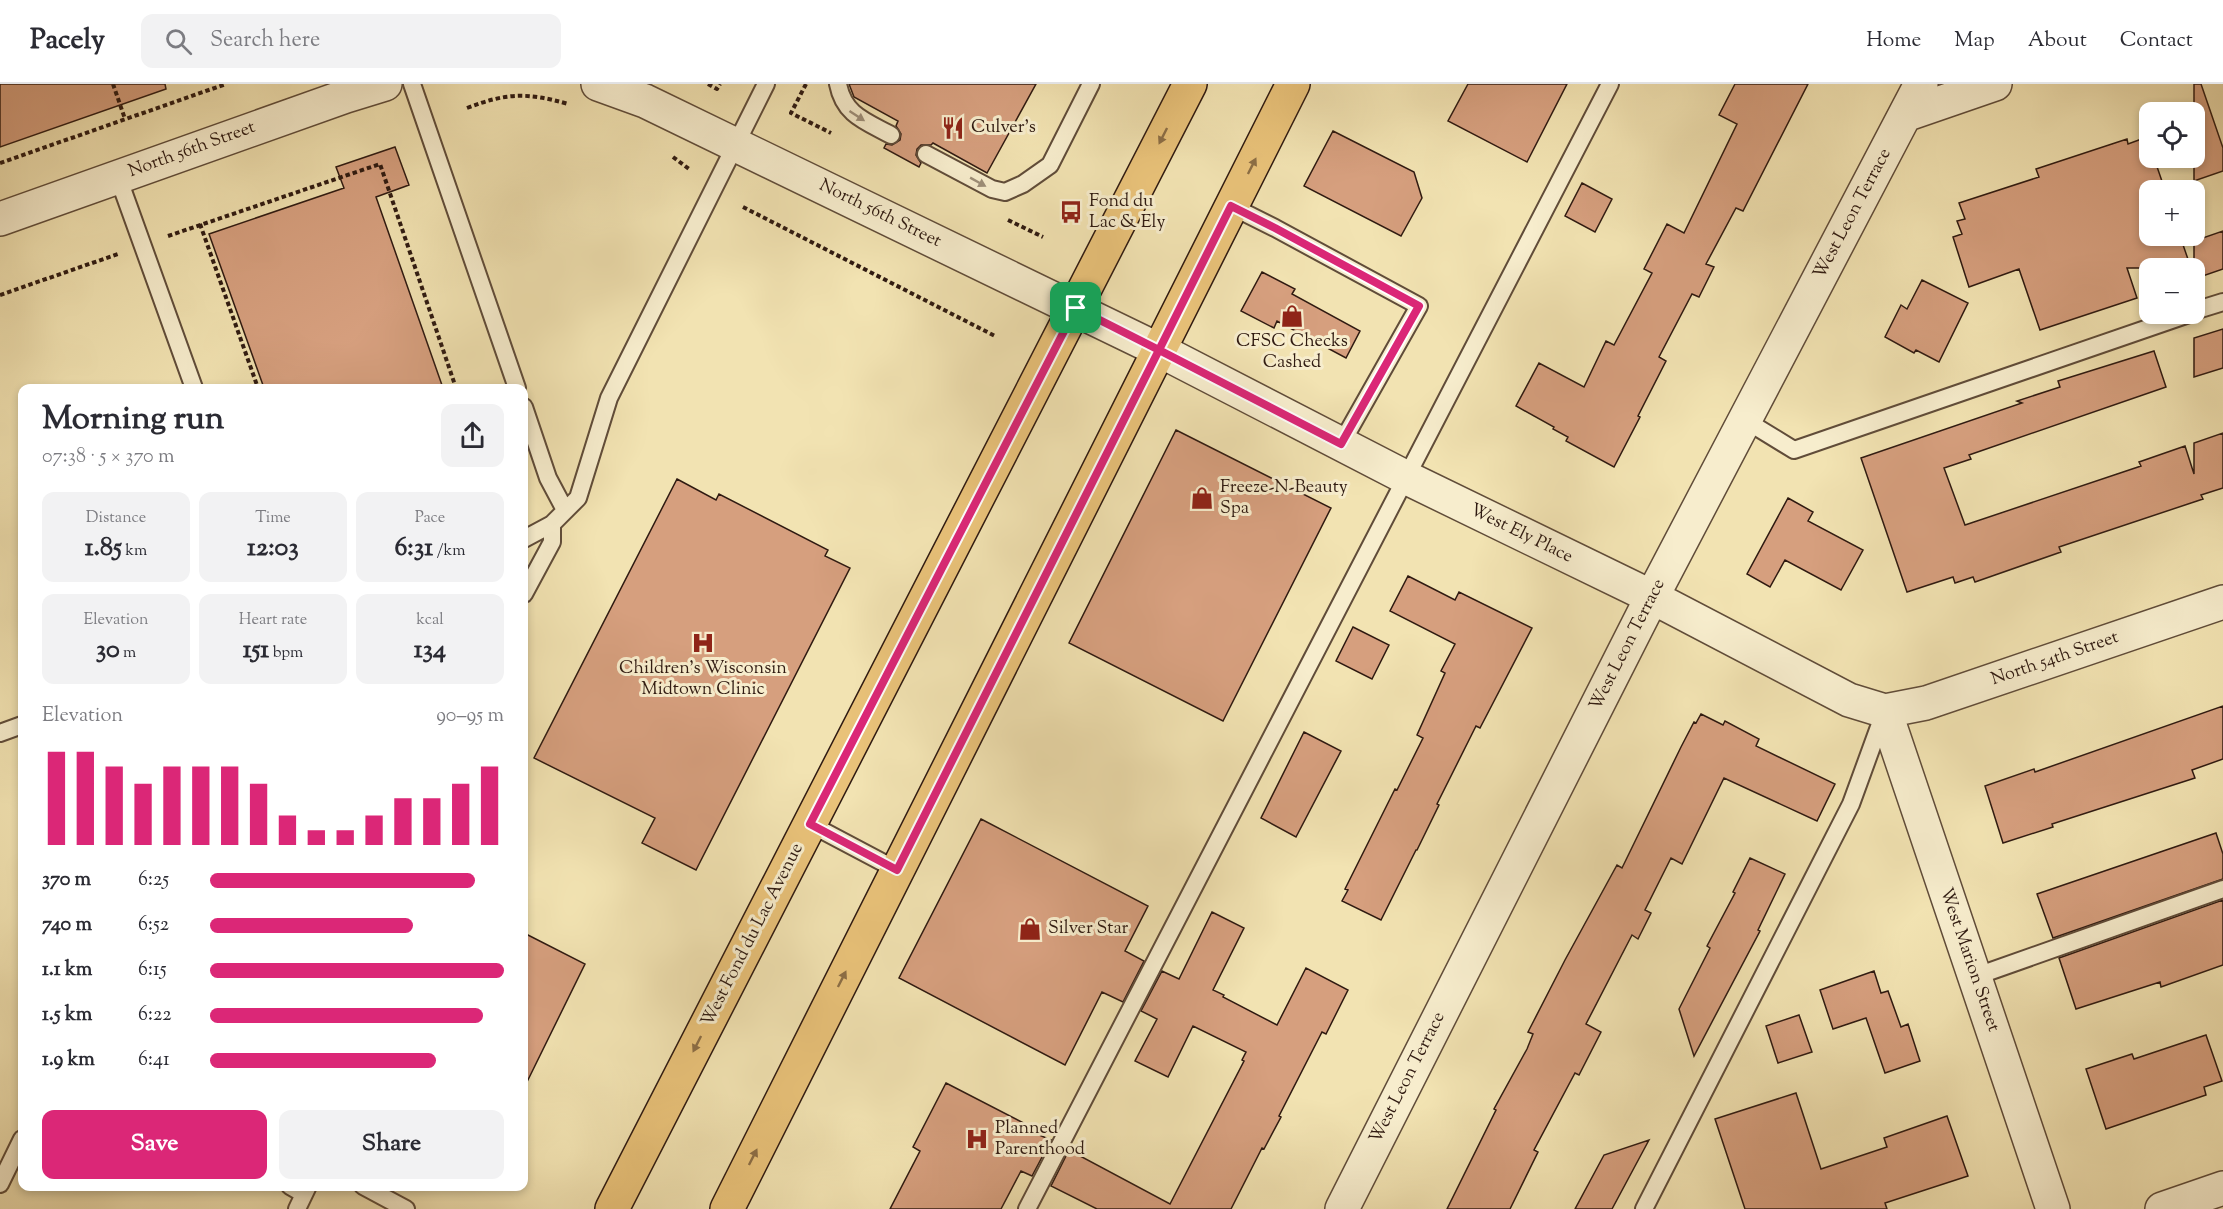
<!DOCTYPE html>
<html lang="en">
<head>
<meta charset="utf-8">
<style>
	body { margin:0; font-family:"Sorts Mill Goudy",serif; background:#f2f2f3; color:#2b2b33; height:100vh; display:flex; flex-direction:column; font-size:22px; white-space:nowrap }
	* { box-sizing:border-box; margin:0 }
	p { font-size:20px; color:#7c7c81 }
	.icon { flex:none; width:33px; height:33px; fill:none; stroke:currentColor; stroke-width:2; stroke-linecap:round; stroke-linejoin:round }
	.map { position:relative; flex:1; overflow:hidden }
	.drawer { position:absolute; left:18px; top:300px; width:510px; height:807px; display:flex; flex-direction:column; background:#fff; border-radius:12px; box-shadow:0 3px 9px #0003 }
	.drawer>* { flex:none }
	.controls { position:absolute; left:2139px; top:18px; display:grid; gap:12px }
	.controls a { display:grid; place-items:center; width:66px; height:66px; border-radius:12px; background:#fff; box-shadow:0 3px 9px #0003; font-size:30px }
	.pin { position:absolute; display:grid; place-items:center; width:51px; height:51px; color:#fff; margin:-26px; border-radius:12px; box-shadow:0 3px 9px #0006 }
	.round { display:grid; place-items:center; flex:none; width:63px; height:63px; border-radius:12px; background:#f2f2f3 }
	.summary { display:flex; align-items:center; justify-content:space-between; height:102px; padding:0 24px }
	h1 { font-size:33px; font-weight:800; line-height:45px }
	.figures { display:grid; grid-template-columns:repeat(3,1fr); gap:9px; height:102px; padding:6px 24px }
	.figures div { display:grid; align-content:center; border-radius:12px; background:#f2f2f3; text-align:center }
	.figures b { font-size:26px; font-weight:800 }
	.figures small { font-size:16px; font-weight:400 }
	.figures p { font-size:16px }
	.chart { height:168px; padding:12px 24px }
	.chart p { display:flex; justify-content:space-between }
	.chart svg { width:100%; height:108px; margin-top:6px; stroke:#db2777; stroke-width:6 }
	.cta { display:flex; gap:12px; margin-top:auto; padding:12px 24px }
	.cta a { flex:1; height:69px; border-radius:12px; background:#db2777; color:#fff; font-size:24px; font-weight:800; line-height:69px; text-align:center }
	.cta a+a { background:#f2f2f3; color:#2b2b33 }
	ul { padding:0 24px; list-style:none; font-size:20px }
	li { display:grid; grid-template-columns:96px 72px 1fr; align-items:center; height:45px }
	li i { height:15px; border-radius:8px; background:#db2777 }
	header { display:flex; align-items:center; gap:36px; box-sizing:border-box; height:84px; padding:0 30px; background:#fff; border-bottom:2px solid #e1e1e2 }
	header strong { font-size:28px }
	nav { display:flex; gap:33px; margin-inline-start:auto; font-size:21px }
	.search { width:420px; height:54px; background:#f2f2f3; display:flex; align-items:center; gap:15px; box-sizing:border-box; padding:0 21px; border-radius:12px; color:#7c7c81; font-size:22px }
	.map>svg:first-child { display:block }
	.building { fill:#d69f7e; stroke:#2f1a11; stroke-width:1.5 }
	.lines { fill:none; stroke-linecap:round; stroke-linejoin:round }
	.service-casing { stroke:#604c39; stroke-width:20 }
	.minor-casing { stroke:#604c39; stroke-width:36 }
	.primary-casing { stroke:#2f1a11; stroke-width:36 }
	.path { stroke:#2f1a11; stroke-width:4; stroke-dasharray:4.5 3; stroke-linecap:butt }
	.service { stroke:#f7edcd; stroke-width:16 }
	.minor { stroke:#f7edcd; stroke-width:33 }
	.primary { stroke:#e9c279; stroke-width:33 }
	.oneway { fill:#9d8e78 }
	.oneway2 { fill:#8c6e45 }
	.route-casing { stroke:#fff; stroke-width:12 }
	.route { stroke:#db2777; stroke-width:8 }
	.labels { text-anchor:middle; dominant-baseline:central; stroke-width:6; stroke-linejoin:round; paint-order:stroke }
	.poi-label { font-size:18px; fill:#2f1a11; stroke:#f7edcd; text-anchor:start }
	.street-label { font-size:18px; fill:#2f1a11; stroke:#f7edcd }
</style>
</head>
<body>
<header>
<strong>Pacely</strong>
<div class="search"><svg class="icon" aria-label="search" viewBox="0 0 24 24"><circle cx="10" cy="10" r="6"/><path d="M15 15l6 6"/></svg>Search here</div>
<nav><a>Home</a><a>Map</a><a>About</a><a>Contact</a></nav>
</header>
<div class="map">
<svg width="2223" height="1125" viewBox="0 0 2223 1125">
	<rect width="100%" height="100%" fill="#f2e3b2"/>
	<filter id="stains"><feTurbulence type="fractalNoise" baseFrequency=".00333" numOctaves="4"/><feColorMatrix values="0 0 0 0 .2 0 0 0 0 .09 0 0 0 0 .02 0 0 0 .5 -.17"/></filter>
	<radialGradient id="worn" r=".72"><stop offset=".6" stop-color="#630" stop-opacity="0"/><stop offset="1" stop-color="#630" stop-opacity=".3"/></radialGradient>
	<path class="building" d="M0 0H165L166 5 0 63Z
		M849 0H1036L987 89 933 59 931 61H921L917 65 916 71 921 79 919 83 884 64 886 60 892 61 900 56 901 50 896 42 898 37 854 13Z
		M1468 0H1567L1527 78 1448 37Z
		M1735 0H1808L1743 127 1736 124 1706 180 1714 183 1699 213 1692 210 1659 273 1666 277 1638 332 1640 333 1614 383 1566 357 1568 353 1553 345 1554 343 1516 322 1539 279 1584 303 1606 257 1614 261 1652 189 1644 185 1667 140 1684 149 1737 40 1719 31Z
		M2194 0H2201L2223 64V87L2194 97Z
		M1333 47 1414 88 1422 114 1401 152 1304 102Z
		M2147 53 2150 61V74H2154L2165 106H2150V152H2180L2191 184H2127L2137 214 2040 246 2019 185 1969 203 1953 153 1962 150 1957 137 1965 135 1959 119 2039 93 2036 85 2127 55 2128 60Z
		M395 63 409 101 376 113 443 304H264L209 150 344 104 336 83Z
		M1582 99 1612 115 1595 148 1565 132Z
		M2223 147V185L2194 195V157Z
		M1262 188 1295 205 1292 210 1360 247 1346 274 1277 237 1274 244 1241 227Z
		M1922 196 1968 219 1939 278 1916 266 1914 269 1885 253 1901 221 1907 225Z
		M2223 245V284L2194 293V254Z
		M2154 267 2166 303 1969 371 1971 375 1944 384 1965 441 2141 382 2139 378 2185 362 2194 390V359L2223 349V404L2201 411 2203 415 2059 463 2061 468 1975 498 1973 493 1955 499 1953 493 1907 508 1861 374 2022 319 2017 317 2060 303 2058 297Z
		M1176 346 1331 424 1223 637 1069 559Z
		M677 395 716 416 719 410 828 466 825 472 850 484 696 786 642 759 655 734 534 674Z
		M1788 414 1813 428 1808 437 1863 466 1841 506 1785 476 1770 503 1747 490Z
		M1408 492 1455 516 1459 508 1532 544 1480 644 1476 642 1437 720 1439 721 1417 766H1416L1381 836 1342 817 1348 806 1345 805 1395 705 1397 706 1423 654 1417 651 1445 589 1441 587 1455 560 1390 527Z
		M1353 543 1389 561 1372 595 1336 577Z
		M2223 622V675L2192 686 2195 694 2052 740 2053 743 2003 759 1985 702 2034 685 2035 688Z
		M1701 630 1723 641 1725 637 1759 655 1756 662 1835 700 1817 737 1724 694 1682 780 1671 774 1645 826 1651 829 1638 855 1632 851 1586 940 1601 948 1579 991 1575 989 1534 1066 1538 1068 1510 1125H1447L1496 1026 1494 1025 1527 965 1533 950 1528 948 1565 876 1617 781 1622 784 1681 663 1694 638 1696 639Z
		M1304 648 1341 667 1296 753 1261 734Z
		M981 735 1148 822 1125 867 1144 877 1123 918 1102 908 1065 981 899 894Z
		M2216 749 2223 770V795L2053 854 2037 810Z
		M1750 774 1785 790 1758 846 1760 847 1694 972 1679 925 1710 864 1707 862 1735 809 1733 808Z
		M2223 816V881L2161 903 2160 898 2076 925 2059 874Z
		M1212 828 1244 844 1213 906 1224 911 1223 913 1277 941 1306 884 1348 906 1326 950 1322 948 1279 1032 1281 1033 1264 1065 1262 1064 1231 1125H1097L1051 1102 1069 1066 1170 1120 1244 977 1242 976 1246 968 1193 942 1168 993 1135 977 1157 935 1141 927 1162 887 1179 895Z
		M524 849 585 880 524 1004Z
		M1874 887 1881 909 1888 907 1901 943 1908 940 1920 977 1885 989 1866 934 1833 945 1820 906Z
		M1799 931 1812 968 1778 979 1766 942Z
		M2206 951 2222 997 2204 1003 2206 1011 2106 1045 2086 985 2132 970 2134 975Z
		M946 999 1041 1048 1039 1051 1051 1056 1032 1092 1021 1087 1001 1125H890L920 1067 913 1063Z
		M1796 1009 1821 1085 1887 1063 1884 1054 1947 1032 1968 1092 1885 1119 1887 1125H1745L1715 1035Z
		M1649 1056 1612 1125H1575L1604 1071Z"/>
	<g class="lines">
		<g class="service-casing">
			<path id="service" d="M412 0 517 304
				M838 0C844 31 865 37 891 51
				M926 70 992 105 1005 108 1023 100 1050 81 1091 0
				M118 93 194 304
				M1231 122 1275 144 1419 222 1341 360
				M2194 227 2223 218
				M524 323 548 394 565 426
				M1745 336 1794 366 2189 230
				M524 455 552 440 578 414 609 314 766 0
				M524 510 552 458V440
				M0 649 22 641
				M810 740 897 786
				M1974 893 2223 805
				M0 1100 22 1055
				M290 1102 304 1110
				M363 1102 406 1125
				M297 1125 308 1102
				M1027 1125 1610 0
				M1644 1125 1851 720 1883 632"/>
		</g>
		<g class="minor-casing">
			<path id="minor" d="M598 0 645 17 1159 266 1407 394 1652 513 1849 616 1885 627 1926 619 2223 518
				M1905 31 1995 0
				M0 135 346 12 385 0
				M1885 627 2053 1125
				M1342 1125 1652 513 1921 0
				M2162 1125 2223 1104"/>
		</g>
		<g class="primary-casing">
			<path id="primary" d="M612 1125 1190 0
				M727 1125 1293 0"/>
		</g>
		<path class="path" d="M113 0 125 35
			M708 0 717 5 720 0
			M806 0 791 29 831 49
			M467 24C506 9 527 8 568 20
			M673 73 689 85
			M0 79 226 0
			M743 123 995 252
			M1008 136 1043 153
			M200 140 258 304
			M168 152 380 80 456 304
			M0 211 118 170"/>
		<use href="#service" class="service"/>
		<use href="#minor" class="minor"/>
		<use href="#primary" class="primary"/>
	</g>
	<defs><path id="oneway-solid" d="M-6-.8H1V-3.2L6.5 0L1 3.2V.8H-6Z" transform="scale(1.5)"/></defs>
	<g class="oneway">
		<use href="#oneway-solid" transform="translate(857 32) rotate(33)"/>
		<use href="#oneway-solid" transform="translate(978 98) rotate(29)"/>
	</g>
	<g class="oneway2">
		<use href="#oneway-solid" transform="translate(1163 52) rotate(117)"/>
		<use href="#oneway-solid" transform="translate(1252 82) rotate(-63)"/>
		<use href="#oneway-solid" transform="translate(842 895) rotate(-63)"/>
		<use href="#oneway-solid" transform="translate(697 960) rotate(117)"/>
		<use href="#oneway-solid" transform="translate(753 1073) rotate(-63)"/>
	</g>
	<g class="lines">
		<g class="route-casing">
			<path id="route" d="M1076 224 810 740 897 786 1159 266 1341 360 1419 222 1275 144 1231 122 1159 266 1076 224"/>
		</g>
		<use href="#route" class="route"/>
	</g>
	<defs>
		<g id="restaurant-bare" transform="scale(1.8)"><path d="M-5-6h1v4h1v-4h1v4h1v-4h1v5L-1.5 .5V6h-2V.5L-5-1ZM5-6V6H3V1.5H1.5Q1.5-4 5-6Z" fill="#8f2418" stroke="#f7edcd" stroke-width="2.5" paint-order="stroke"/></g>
		<g id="bus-bare" transform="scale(1.8)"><path d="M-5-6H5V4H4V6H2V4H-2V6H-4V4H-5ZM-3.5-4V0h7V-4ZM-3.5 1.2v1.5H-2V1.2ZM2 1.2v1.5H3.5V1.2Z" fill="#8f2418" stroke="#f7edcd" stroke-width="2.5" paint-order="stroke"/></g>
		<g id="shop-bare" transform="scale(1.8)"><path d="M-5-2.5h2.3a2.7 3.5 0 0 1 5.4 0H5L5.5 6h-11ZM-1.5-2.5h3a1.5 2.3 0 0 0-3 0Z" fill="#8f2418" stroke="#f7edcd" stroke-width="2.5" paint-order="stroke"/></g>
		<g id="hospital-bare" transform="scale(1.8)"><path d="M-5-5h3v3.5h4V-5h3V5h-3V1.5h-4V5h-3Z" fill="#8f2418" stroke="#f7edcd" stroke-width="2.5" paint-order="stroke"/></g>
	</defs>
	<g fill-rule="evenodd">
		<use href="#restaurant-bare" x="953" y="44"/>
		<use href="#bus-bare" x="1071" y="128"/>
		<use href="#shop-bare" x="1292" y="232"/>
		<use href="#shop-bare" x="1202" y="414"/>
		<use href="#hospital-bare" x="703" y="559"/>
		<use href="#shop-bare" x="1030" y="845"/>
		<use href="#hospital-bare" x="977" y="1055"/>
	</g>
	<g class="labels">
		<g class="poi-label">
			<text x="971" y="44">Culver's</text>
			<text x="1089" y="118">Fond du<tspan x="1089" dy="21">Lac &amp; Ely</tspan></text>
			<text x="1292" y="258" text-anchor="middle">CFSC Checks<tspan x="1292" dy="21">Cashed</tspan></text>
			<text x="1220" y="404">Freeze-N-Beauty<tspan x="1220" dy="21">Spa</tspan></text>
			<text x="703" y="585" text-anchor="middle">Children's Wisconsin<tspan x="703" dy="21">Midtown Clinic</tspan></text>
			<text x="1048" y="845">Silver Star</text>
			<text x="995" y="1045">Planned<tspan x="995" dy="21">Parenthood</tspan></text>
		</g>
		<g class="street-label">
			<text transform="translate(192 66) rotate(-20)">North 56th Street</text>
			<text transform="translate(880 130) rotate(26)">North 56th Street</text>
			<text transform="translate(1853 130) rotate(-62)">West Leon Terrace</text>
			<text transform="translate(1521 450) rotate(26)">West Ely Place</text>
			<text transform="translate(1628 561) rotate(-63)">West Leon Terrace</text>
			<text transform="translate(2055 575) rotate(-19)">North 54th Street</text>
			<text transform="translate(753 851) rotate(-63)">West Fond du Lac Avenue</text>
			<text transform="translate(1969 876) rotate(71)">West Marion Street</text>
			<text transform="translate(1408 994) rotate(-63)">West Leon Terrace</text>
		</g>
	</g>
	<rect width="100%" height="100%" filter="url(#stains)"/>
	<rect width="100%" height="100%" fill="url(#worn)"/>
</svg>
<div class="controls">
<a><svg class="icon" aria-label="locate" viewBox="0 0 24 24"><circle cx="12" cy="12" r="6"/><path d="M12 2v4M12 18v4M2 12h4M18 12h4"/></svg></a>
<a>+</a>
<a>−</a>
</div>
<div class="pin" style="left:1076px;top:224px;background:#1e9e55"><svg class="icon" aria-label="arrive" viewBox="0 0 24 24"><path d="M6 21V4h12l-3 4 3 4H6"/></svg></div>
<section class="drawer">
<div class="summary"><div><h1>Morning run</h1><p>07:38 · 5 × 370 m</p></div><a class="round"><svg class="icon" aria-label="share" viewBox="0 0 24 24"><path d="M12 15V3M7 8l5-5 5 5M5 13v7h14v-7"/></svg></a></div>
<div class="figures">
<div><p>Distance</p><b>1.85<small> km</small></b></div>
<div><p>Time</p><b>12:03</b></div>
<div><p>Pace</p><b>6:31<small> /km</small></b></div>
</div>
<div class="figures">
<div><p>Elevation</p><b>30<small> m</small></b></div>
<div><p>Heart rate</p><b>151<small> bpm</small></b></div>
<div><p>kcal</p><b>134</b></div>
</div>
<div class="chart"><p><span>Elevation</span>90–95 m</p>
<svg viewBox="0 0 160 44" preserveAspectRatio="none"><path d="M5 44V6M15 44V6M25 44V12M35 44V19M45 44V12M55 44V12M65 44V12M75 44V19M85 44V32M95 44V38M105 44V38M115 44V32M125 44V25M135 44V25M145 44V19M155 44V12"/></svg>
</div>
<ul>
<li><b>370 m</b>6:25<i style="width:90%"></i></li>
<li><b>740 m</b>6:52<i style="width:69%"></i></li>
<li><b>1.1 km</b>6:15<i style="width:100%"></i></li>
<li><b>1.5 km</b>6:22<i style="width:93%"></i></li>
<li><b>1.9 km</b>6:41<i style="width:77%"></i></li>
</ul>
<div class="cta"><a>Save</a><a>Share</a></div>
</section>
</div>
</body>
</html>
